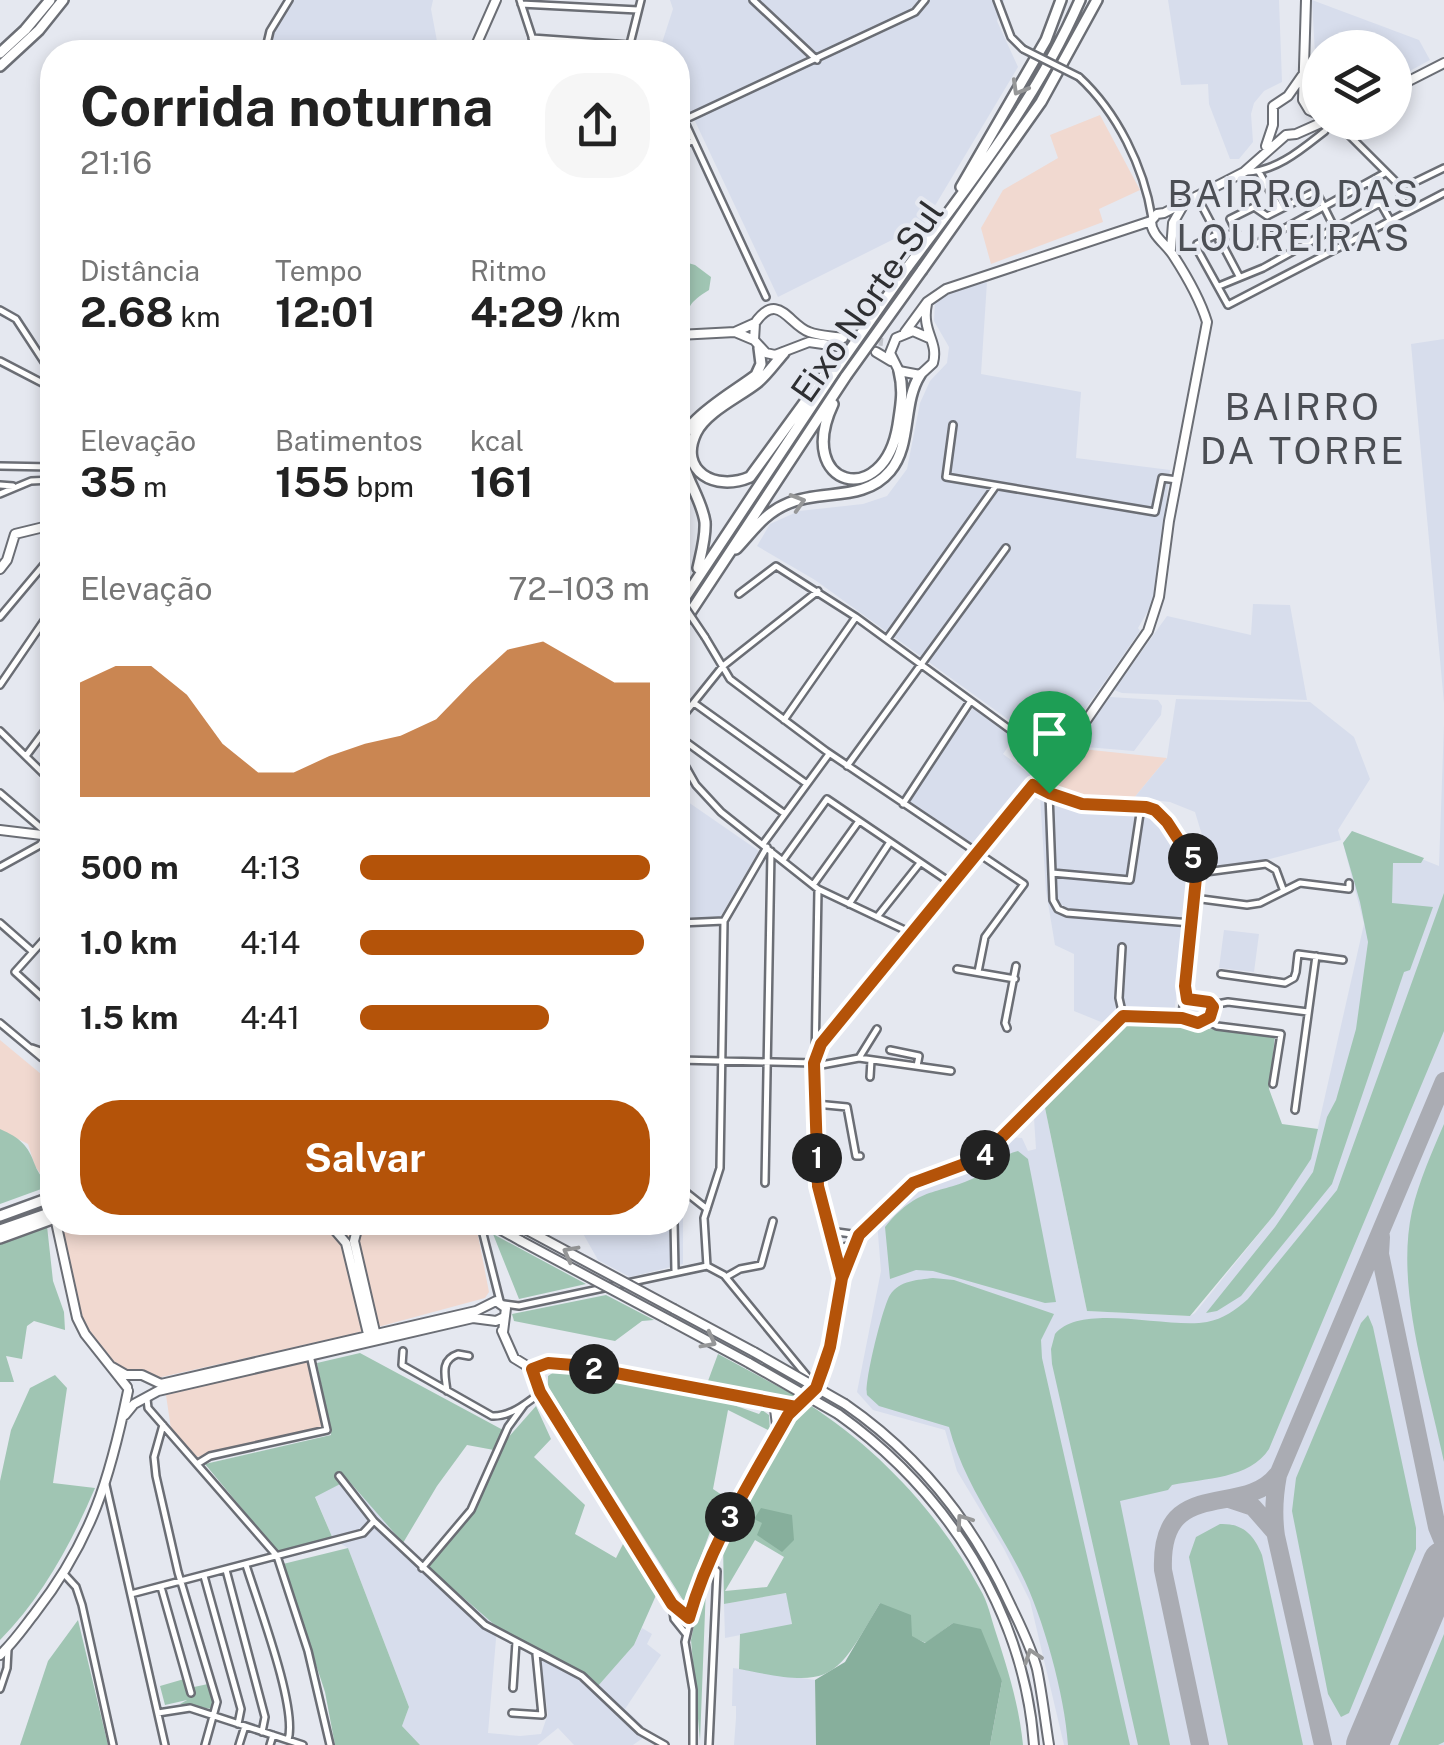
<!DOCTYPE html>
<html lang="pt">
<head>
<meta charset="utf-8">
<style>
	body { margin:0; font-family:"Public Sans",sans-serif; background:#f6f6f6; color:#222; height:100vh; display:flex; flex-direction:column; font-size:38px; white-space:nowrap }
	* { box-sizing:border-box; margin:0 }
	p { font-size:32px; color:#767676 }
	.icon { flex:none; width:55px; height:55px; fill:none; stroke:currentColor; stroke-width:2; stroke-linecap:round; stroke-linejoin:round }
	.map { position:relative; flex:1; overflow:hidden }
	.side { position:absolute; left:40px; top:40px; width:650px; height:1195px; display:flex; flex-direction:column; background:#fff; border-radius:40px; box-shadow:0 5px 15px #0003 }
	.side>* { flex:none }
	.controls { position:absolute; left:1302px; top:30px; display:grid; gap:20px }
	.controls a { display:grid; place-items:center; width:110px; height:110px; border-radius:50%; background:#fff; box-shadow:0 5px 15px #0003; font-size:50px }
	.pin { position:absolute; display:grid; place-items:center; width:85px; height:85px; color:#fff; margin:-102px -42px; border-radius:50% 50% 50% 0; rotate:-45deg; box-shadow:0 0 10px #0007 }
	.pin .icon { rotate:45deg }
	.km { position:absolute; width:50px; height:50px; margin:-25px; border-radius:50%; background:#222; color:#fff; font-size:28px; line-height:50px; text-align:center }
	.round { display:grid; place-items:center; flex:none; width:105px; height:105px; border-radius:40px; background:#f6f6f6 }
	.overview { display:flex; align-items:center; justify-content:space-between; height:170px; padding:0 40px }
	h1 { font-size:55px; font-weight:700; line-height:75px }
	.figures { display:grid; grid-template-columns:repeat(3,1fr); gap:15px; height:170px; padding:10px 40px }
	.figures div { display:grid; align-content:center }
	.figures b { font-size:42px; font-weight:700 }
	.figures small { font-size:28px; font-weight:400 }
	.figures p { font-size:28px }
	.chart { height:280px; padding:20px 40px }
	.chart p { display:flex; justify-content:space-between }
	.chart svg { width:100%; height:180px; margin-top:10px; fill:#b45309; opacity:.7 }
	.primary-button { display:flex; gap:20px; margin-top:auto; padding:20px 40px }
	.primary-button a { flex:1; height:115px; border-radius:40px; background:#b45309; color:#fff; font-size:40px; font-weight:700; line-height:115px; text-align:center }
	ul { padding:0 40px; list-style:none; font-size:32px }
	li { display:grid; grid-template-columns:160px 120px 1fr; align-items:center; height:75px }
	li i { height:25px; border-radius:12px; background:#b45309 }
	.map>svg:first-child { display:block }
	.commercial { fill:#f1d9d0 }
	.built { fill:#d7ddec }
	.green { fill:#a0c5b3; fill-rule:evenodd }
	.forest { fill:#87af9c }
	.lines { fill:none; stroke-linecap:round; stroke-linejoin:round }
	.taxiway { stroke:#aaacb3; stroke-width:18 }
	.runway { stroke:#aaacb3; stroke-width:42 }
	.secondary-tunnel { stroke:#c0c3ca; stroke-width:8; stroke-dasharray:8 4; stroke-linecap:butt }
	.street-casing { stroke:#6b6e75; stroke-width:10 }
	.secondary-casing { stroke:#6b6e75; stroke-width:12 }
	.primary-casing { stroke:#6b6e75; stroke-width:12 }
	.highway-casing { stroke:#6b6e75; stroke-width:14 }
	.street { stroke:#fff; stroke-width:5 }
	.secondary { stroke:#fff; stroke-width:8 }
	.primary { stroke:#fff; stroke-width:8 }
	.highway { stroke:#fff; stroke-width:9 }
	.street-bridge-casing { stroke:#6b6e75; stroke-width:10; stroke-linecap:butt }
	.primary-bridge-casing { stroke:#6b6e75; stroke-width:12; stroke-linecap:butt }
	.highway-bridge-casing { stroke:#6b6e75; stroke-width:14; stroke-linecap:butt }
	.street-bridge { stroke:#fff; stroke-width:5 }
	.primary-bridge { stroke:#fff; stroke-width:8 }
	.highway-bridge { stroke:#fff; stroke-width:9 }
	.oneway { stroke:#969798 }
	.route-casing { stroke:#fff; stroke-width:20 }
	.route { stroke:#b45309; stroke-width:12 }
	.labels { text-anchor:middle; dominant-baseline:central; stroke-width:8; stroke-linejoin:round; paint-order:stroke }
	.street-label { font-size:35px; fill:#2e2f32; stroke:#e5e8f0 }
	.neighbourhood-label { font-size:38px; letter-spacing:2.5px; fill:#4b4e54; stroke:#e5e8f0 }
</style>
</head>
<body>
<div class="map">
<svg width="1444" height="1745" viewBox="0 0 1444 1745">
	<rect width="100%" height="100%" fill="#e5e8f0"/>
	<path class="commercial" d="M1100 115 1140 190 1099 209 1103 222 991 264 981 228 1003 190 1058 158 1050 135Z
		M1073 748 1167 758 1134 798 1103 801 1066 792 1044 782Z
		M0 1040 41 1074 44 1179 35 1166 28 1144 0 1130Z
		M302 1222 325 1226 344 1222 471 1223 476 1225 489 1292 485 1298 352 1334 144 1381 127 1378 87 1327 77 1303 62 1223Z
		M308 1360 323 1426 197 1457 171 1429 166 1395Z"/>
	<path class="built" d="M293 0H433L431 9 439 52H271L272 35Z
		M670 0H1004L997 21 1018 67 924 224 778 297 694 119 678 129V52H659L673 9Z
		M1168 0H1279L1282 82 1264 91 1254 103 1251 114 1253 142 1239 159H1230L1209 104 1208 84 1181 85Z
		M1312 0 1419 40 1430 60 1395 79V48H1320V110L1308 90V77L1319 55 1315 54Z
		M987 282 981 374 1081 392 1076 458 1170 470 1155 599 1138 628 1140 631 1108 677 1060 744 1051 746 1041 743 815 580 757 546 770 524 799 511 863 504 887 496 907 469 920 403 930 381 947 363 949 347 934 321 935 301 943 294Z
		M1444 339V703L1411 344Z
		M1253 604 1290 605 1307 700 1122 693 1114 690 1167 616 1251 635Z
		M1110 697 1158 700 1162 706 1161 715 1134 751 1074 746Z
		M1176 699 1310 702 1354 737 1370 779 1338 830 1341 840 1270 859 1212 868 1195 812 1170 802 1134 798 1167 758Z
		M973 708 1014 738 1003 754 1033 776 973 844 908 800Z
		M1444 724V1745H1064L1030 1601 1004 1549 957 1471 945 1430 873 1410 857 1392 881 1271 877 1222 912 1188 975 1167 1011 1137 1022 1138 1028 1151 1036 1149 1034 1118 1044 1103 1087 1311 1190 1316 1195 1313 1274 1215 1311 1158 1364 924 1343 843 1352 831 1439 866Z
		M678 788 688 802 759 851 719 919 678 921Z
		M1040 796 1086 809 1146 814 1182 852 1194 872 1174 1013 1121 1008 1106 1024 1074 1011V954L1055 945 1046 891Z
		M1224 930 1259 934 1254 972 1219 968Z
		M678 1200H683V1264L630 1277 598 1260 577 1223 678 1222Z
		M348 1480 403 1543 497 1627 488 1733 520 1736 541 1734 548 1714 538 1649 584 1673 598 1686 634 1645 642 1628 652 1634 647 1644 661 1655 625 1709 650 1733 633 1745H574L558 1728 537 1745H420L402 1726 409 1707 348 1548 333 1539 315 1496Z
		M787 1593 792 1625 725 1638 724 1604Z
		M733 1668 815 1680 816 1745H734L736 1718V1706H732Z"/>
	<path class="green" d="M678 260 695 265 711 277 709 290C689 302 687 308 683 329L678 330Z
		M1352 831 1424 858 1421 863H1393L1392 903 1433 907 1410 970 1404 972 1332 1184 1241 1296 1217 1311 1206 1313 1275 1227 1313 1172 1327 1117 1336 1100 1356 1029 1368 942 1360 902 1343 843Z
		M1444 893V1031L1269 1449C1250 1479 1205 1478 1172 1485L1168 1490 1120 1501 1170 1745H1138L1052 1364 1051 1349 1055 1334C1081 1302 1167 1329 1207 1322 1223 1319 1236 1310 1248 1299L1337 1190Z
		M1138 1021 1275 1036 1269 1089 1282 1124 1318 1129 1311 1159 1274 1215 1190 1316 1087 1311 1044 1103 1124 1024Z
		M1444 1124V1462C1428 1384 1395 1289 1412 1211 1419 1181 1432 1152 1444 1124Z
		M0 1129C20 1138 28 1145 35 1165 39 1176 44 1176 44 1188L0 1204Z
		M1018 1151 1028 1159 1056 1302 1045 1303 933 1271 916 1270 890 1279 885 1227C922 1182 941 1197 984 1173 997 1165 1003 1154 1018 1151Z
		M47 1226 53 1281 64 1312 65 1330 34 1321 27 1326 22 1359 6 1356 14 1382H0V1243Z
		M493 1234 586 1284 519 1299Z
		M933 1278 954 1280 1054 1314 1041 1340 1042 1358 1130 1745H1068C1065 1696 1043 1616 1021 1573 996 1524 963 1481 949 1427L879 1406 867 1395C864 1382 883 1306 890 1295 900 1280 918 1280 933 1278Z
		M606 1295 654 1320 642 1321 615 1341 514 1321 512 1314Z
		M1368 1315 1373 1327 1416 1528V1549L1349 1713 1341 1717 1328 1694 1292 1511 1296 1478 1361 1323Z
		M360 1353 503 1430 494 1450 467 1445 437 1486 403 1543 348 1480 315 1497 333 1539 278 1552 205 1464 331 1435 317 1363Z
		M718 1354 796 1396 785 1400 708 1381Z
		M557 1370 728 1403 759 1414 762 1410 769 1415 770 1431 728 1410 713 1489 728 1499 710 1532 685 1600H683L548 1387V1376Z
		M55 1375 67 1388 53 1483 95 1488C72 1542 42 1598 0 1640V1481L11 1430 30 1388Z
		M808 1404C879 1449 940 1515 980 1589 988 1602 991 1618 996 1633 1008 1670 1019 1705 1023 1745H990L1002 1681 953 1623 926 1643 912 1637 880 1603C834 1682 832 1688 739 1669L740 1634 792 1624 786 1593 724 1604 723 1540 792 1417ZM755 1540 784 1557 767 1587 725 1591Z
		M536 1406 551 1439 534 1457 585 1505 575 1534 616 1558 624 1542 657 1593 634 1645 598 1686 584 1673 497 1627 427 1566 472 1511 507 1439Z
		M1220 1524C1243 1523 1254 1535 1262 1555L1303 1745H1228L1189 1557 1196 1537Z
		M348 1548 409 1707 402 1726 420 1745H335L325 1692 283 1564Z
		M706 1586 700 1741 691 1640 698 1605Z
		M78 1620 108 1745H20L48 1661Z
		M1444 1634V1742L1438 1745H1398Z
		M191 1677 194 1687 208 1684 214 1704 212 1709 180 1704 187 1700 165 1705 160 1686Z"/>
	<path class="forest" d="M761 1508 792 1515 794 1540 782 1552 757 1535 762 1523 754 1519Z
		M880 1603 911 1615 912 1636 925 1643 953 1623 981 1629 1002 1681 990 1745H816L815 1680 845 1662Z"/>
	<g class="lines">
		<path class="taxiway" d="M1381 1237 1380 1254 1437 1527 1444 1544
			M1229 1499 1253 1507 1274 1531
			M1421 1617 1444 1594
			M1200 1745 1163 1570C1159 1474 1243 1519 1277 1475
			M1323 1745 1276 1536C1273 1515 1274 1496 1278 1475L1444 1081"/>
		<path class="runway" d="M1367 1745 1444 1562"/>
		<path class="secondary-tunnel" d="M843 338 883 342
			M837 346 876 352"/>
		<g class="street-casing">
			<path id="street" d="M520 0 537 52
				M753 0 817 60
				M997 0 1011 37 1023 49
				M521 4 638 10
				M532 38 630 45
				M265 52 270 31 289 0
				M628 52 641 0
				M1079 77C1117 112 1144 167 1152 218
				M1336 122 1400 186 1411 184 1444 168
				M678 147 692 141
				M1247 172C1277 171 1302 149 1325 131
				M1259 172 1280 209
				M1369 183 1390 220
				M1400 186V195L1408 211
				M1201 204 1239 276
				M1216 235 1197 244V249L1228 305 1444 193
				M1219 241 1236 231 1230 219 1254 207 1267 216 1316 191 1343 245
				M1258 243 1385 173
				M1219 286 1263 268 1380 203
				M766 297 684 120 915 12 925 0
				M0 310 16 319 52 374
				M0 361 52 388
				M953 425 946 477 1155 512 1162 478 1177 480
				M0 466 52 467
				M0 485 13 486
				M0 494 31 481 52 480
				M739 594 776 566 856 617 1053 761
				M0 617 52 555
				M705 637 730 679 826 751 1024 884 985 937 978 972
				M887 639 995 487
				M0 685 52 609
				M694 703 807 784
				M784 720 856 617
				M678 722 723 666 818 591
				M0 731 52 782
				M678 736 785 814
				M678 753 696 785 721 812 818 889 911 933
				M26 756 52 721
				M847 766 1006 548
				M1033 785 1082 804 1155 810 1195 862 1185 986C1187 998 1180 1007 1183 1019
				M0 793 48 834
				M1049 794 1053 900 1058 909 1067 913 1191 923
				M903 804 970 702
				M763 844 829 754
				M783 860 827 799 951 883
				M0 867 40 845 52 829
				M1052 873 1130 880 1141 807
				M1198 873 1266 864 1276 870 1283 889
				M813 885 859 821
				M1194 898 1247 905 1260 903 1300 883 1349 889V883
				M849 904 890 842
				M877 917 920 863
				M0 923 33 952
				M680 923 724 921
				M50 933 15 972 51 1005
				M1122 947 1119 998 1123 1016
				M957 969 1015 979
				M1296 972 1298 954 1343 960
				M1221 974 1285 983 1294 978 1296 972
				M1212 1005 1228 1002 1308 1012
				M1207 1021 1217 1026 1281 1034 1273 1084
				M0 1023 42 1058 52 1057
				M1007 1028 1005 1023 1016 966
				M32 1048 52 1055
				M890 1050 919 1056 917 1066
				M859 1058 877 1029
				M678 1060 815 1063 818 889
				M678 1061 679 923
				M816 1066 859 1058 951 1071
				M870 1077 871 1060
				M816 1104 847 1107 856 1156H860
				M1295 1110 1316 956
				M765 1183 771 851
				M678 1186 707 1209
				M480 1222 500 1301
				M674 1222 675 1271
				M829 1227 837 1232 859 1235
				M836 1249 854 1244
				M707 1266 704 1218 720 1168 724 921 767 847
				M843 1274 859 1235 901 1193 927 1177 981 1159 1123 1016 1183 1019 1198 1023 1210 1017 1213 1007 1209 1002 1187 999
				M726 1277 740 1269 761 1265 773 1221
				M504 1304 519 1306 707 1266 724 1275 811 1381
				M403 1351 402 1365 492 1416C510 1417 527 1403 540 1393
				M533 1370 540 1393 672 1604 674 1619 686 1634
				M447 1391C445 1375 440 1360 458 1354L469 1356
				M147 1399 148 1408 277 1556 308 1651 330 1745
				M163 1425 154 1457 156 1476 178 1572 217 1702 205 1745
				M197 1464 210 1456 327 1430 310 1355
				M339 1476 374 1521 485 1625 582 1676 640 1731 665 1745
				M106 1485 165 1745
				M246 1565C257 1601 298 1708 288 1740
				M707 1565 717 1571 709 1745
				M422 1568 471 1510 508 1427 524 1405
				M226 1570 265 1717 262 1732
				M65 1575 76 1587 82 1605 113 1745
				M204 1576 241 1709 238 1724
				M161 1587 191 1693
				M131 1594 363 1533 374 1521
				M672 1604 689 1618
				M513 1688 516 1642
				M0 1689 7 1668 8 1649
				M158 1713 190 1708 303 1745
				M512 1713 542 1715 536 1654
				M239 1745 245 1726
				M270 1745 273 1735
				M693 1745V1690L685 1642 696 1595 726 1525 788 1415"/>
		</g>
		<g class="secondary-casing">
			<path id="secondary" d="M1306 0 1303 100 1309 110 1320 115
				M473 52 496 0
				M1395 88 1444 63
				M1266 146 1273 125V106L1288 96 1302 76
				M1171 249 1173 223 1185 202
				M927 304C921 332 939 341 933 363L920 375 899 371 890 353 896 338 913 331 929 338
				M735 332 754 340 766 353 775 355 809 342 837 346
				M905 332 927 302 946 289 1151 221
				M678 335 735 332 755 323
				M754 340 755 323C778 290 789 325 809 332 819 336 832 336 843 338
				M876 352 891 361
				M0 569 7 560 15 534 52 525
				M0 830 50 836
				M50 836 52 1012
				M56 1222 77 1318 85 1334 127 1387
				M328 1222 346 1243 369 1338
				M359 1222 354 1241 376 1336
				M502 1331 514 1358 532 1369 548 1363 573 1365 796 1407
				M112 1367 126 1375H142L161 1384 476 1311 496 1301 506 1308 503 1332
				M769 1403 788 1415 816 1388 830 1347 841 1278 818 1185 815 1063 821 1045 1083 725 1148 631 1159 597 1169 521 1207 322C1200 299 1186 275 1173 255 1165 243 1151 235 1151 221L1157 214 1164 213 1244 172 1286 135 1296 134 1323 122
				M775 1409 778 1433
				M125 1415 134 1404 158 1391 473 1318 496 1321 504 1317
				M0 1655C14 1642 24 1627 35 1613 92 1540 110 1478 128 1391"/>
		</g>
		<g class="primary-casing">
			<path id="primary" d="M487 1222 521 1241
				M513 1222 527 1230
				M674 1309 754 1352
				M669 1320 749 1363
				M845 1404C919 1455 973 1523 1010 1604 1020 1625 1031 1646 1037 1669 1042 1693 1045 1720 1049 1745
				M838 1414C946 1491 1024 1611 1034 1745"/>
		</g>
		<g class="highway-casing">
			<path id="highway" d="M0 53 25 30 50 0
				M0 66 39 30 63 0
				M961 187 1046 40 1061 0
				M907 268C971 182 1037 99 1080 0
				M922 270 1041 102 1097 0
				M784 353C775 363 767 375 757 383 739 397 706 412 696 433 678 471 715 492 750 477L826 373
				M833 404C794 487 884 511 898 425 901 405 904 391 899 371
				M736 549C753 531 764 513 789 503 823 489 864 502 890 471 912 445 902 403 920 375
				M698 568C701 554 706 537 705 522 700 487 662 454 694 422 711 404 736 390 756 375L761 364 759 348
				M678 608 833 374
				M678 631 846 376
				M0 1216 52 1197
				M0 1230 52 1212
				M0 1238 52 1219"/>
		</g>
		<use href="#street" class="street"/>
		<use href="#secondary" class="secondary"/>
		<use href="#primary" class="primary"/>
		<use href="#highway" class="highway"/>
		<g class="street-bridge-casing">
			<path id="street-bridge" d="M1023 49 1079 77
				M678 597 705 637"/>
		</g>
		<g class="primary-bridge-casing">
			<path id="primary-bridge" d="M527 1230 674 1309
				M521 1241 669 1320
				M754 1352 845 1404
				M749 1363 838 1414"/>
		</g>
		<g class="highway-bridge-casing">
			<path id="highway-bridge" d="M833 374 907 268
				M846 376 922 270"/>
		</g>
		<use href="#street-bridge" class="street-bridge"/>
		<use href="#primary-bridge" class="primary-bridge"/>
		<use href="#highway-bridge" class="highway-bridge"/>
	</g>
	<defs><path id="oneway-chevron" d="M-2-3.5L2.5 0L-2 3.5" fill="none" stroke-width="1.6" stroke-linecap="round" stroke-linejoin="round" transform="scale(2.5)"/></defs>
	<g class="oneway">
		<use href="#oneway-chevron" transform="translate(1019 88) rotate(120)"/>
		<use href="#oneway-chevron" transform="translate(798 502) rotate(-17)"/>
		<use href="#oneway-chevron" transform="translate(570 1253) rotate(-152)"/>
		<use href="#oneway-chevron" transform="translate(709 1341) rotate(28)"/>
		<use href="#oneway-chevron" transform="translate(963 1521) rotate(-125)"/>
		<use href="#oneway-chevron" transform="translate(1032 1656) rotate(-109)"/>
	</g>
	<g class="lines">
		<g class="route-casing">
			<path id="route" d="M1049 793 1033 785 821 1044 814 1063 818 1186 842 1278 830 1347 824 1366 816 1388 796 1407 573 1365 548 1363 532 1369 540 1392 672 1604 689 1618C710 1544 751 1481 788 1415L816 1388 830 1347 842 1278 859 1235 913 1183 981 1158 1123 1016 1182 1018 1198 1023 1210 1017 1213 1007 1209 1002 1187 999 1185 986 1197 868 1167 822 1155 810 1146 807 1082 804 1049 793"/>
		</g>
		<use href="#route" class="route"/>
	</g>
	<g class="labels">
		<g class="street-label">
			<text transform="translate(867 301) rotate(-55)">Eixo Norte-Sul</text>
		</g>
		<g class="neighbourhood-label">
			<text x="1294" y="193">BAIRRO DAS<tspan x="1294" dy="44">LOUREIRAS</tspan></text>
			<text x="1303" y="406">BAIRRO<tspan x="1303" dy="44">DA TORRE</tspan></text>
		</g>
	</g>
</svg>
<div class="controls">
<a><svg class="icon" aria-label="layers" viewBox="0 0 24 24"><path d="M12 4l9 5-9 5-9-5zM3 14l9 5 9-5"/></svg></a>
</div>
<div class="pin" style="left:1049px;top:793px;background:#1e9e55"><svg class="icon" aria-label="arrive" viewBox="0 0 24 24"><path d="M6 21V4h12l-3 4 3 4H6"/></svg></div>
<b class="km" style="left:817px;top:1158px">1</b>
<b class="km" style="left:594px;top:1369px">2</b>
<b class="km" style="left:730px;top:1517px">3</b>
<b class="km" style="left:985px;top:1155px">4</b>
<b class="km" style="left:1193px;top:858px">5</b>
<section class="side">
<div class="overview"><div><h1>Corrida noturna</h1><p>21:16</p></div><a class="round"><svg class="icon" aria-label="share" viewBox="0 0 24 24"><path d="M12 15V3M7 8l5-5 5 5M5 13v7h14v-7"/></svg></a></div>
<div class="figures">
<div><p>Distância</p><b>2.68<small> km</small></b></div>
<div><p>Tempo</p><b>12:01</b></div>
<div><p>Ritmo</p><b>4:29<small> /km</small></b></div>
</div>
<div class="figures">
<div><p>Elevação</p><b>35<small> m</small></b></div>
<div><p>Batimentos</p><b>155<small> bpm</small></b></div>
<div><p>kcal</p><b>161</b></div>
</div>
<div class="chart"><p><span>Elevação</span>72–103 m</p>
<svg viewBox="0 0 160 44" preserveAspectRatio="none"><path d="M0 44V16L10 12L20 12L30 19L40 31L50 38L60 38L70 34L80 31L90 29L100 25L110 16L120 8L130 6L140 11L150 16L160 16V44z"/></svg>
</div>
<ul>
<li><b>500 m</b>4:13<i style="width:100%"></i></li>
<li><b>1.0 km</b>4:14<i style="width:98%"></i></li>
<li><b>1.5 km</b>4:41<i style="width:65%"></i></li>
</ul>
<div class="primary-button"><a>Salvar</a></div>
</section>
</div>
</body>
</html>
